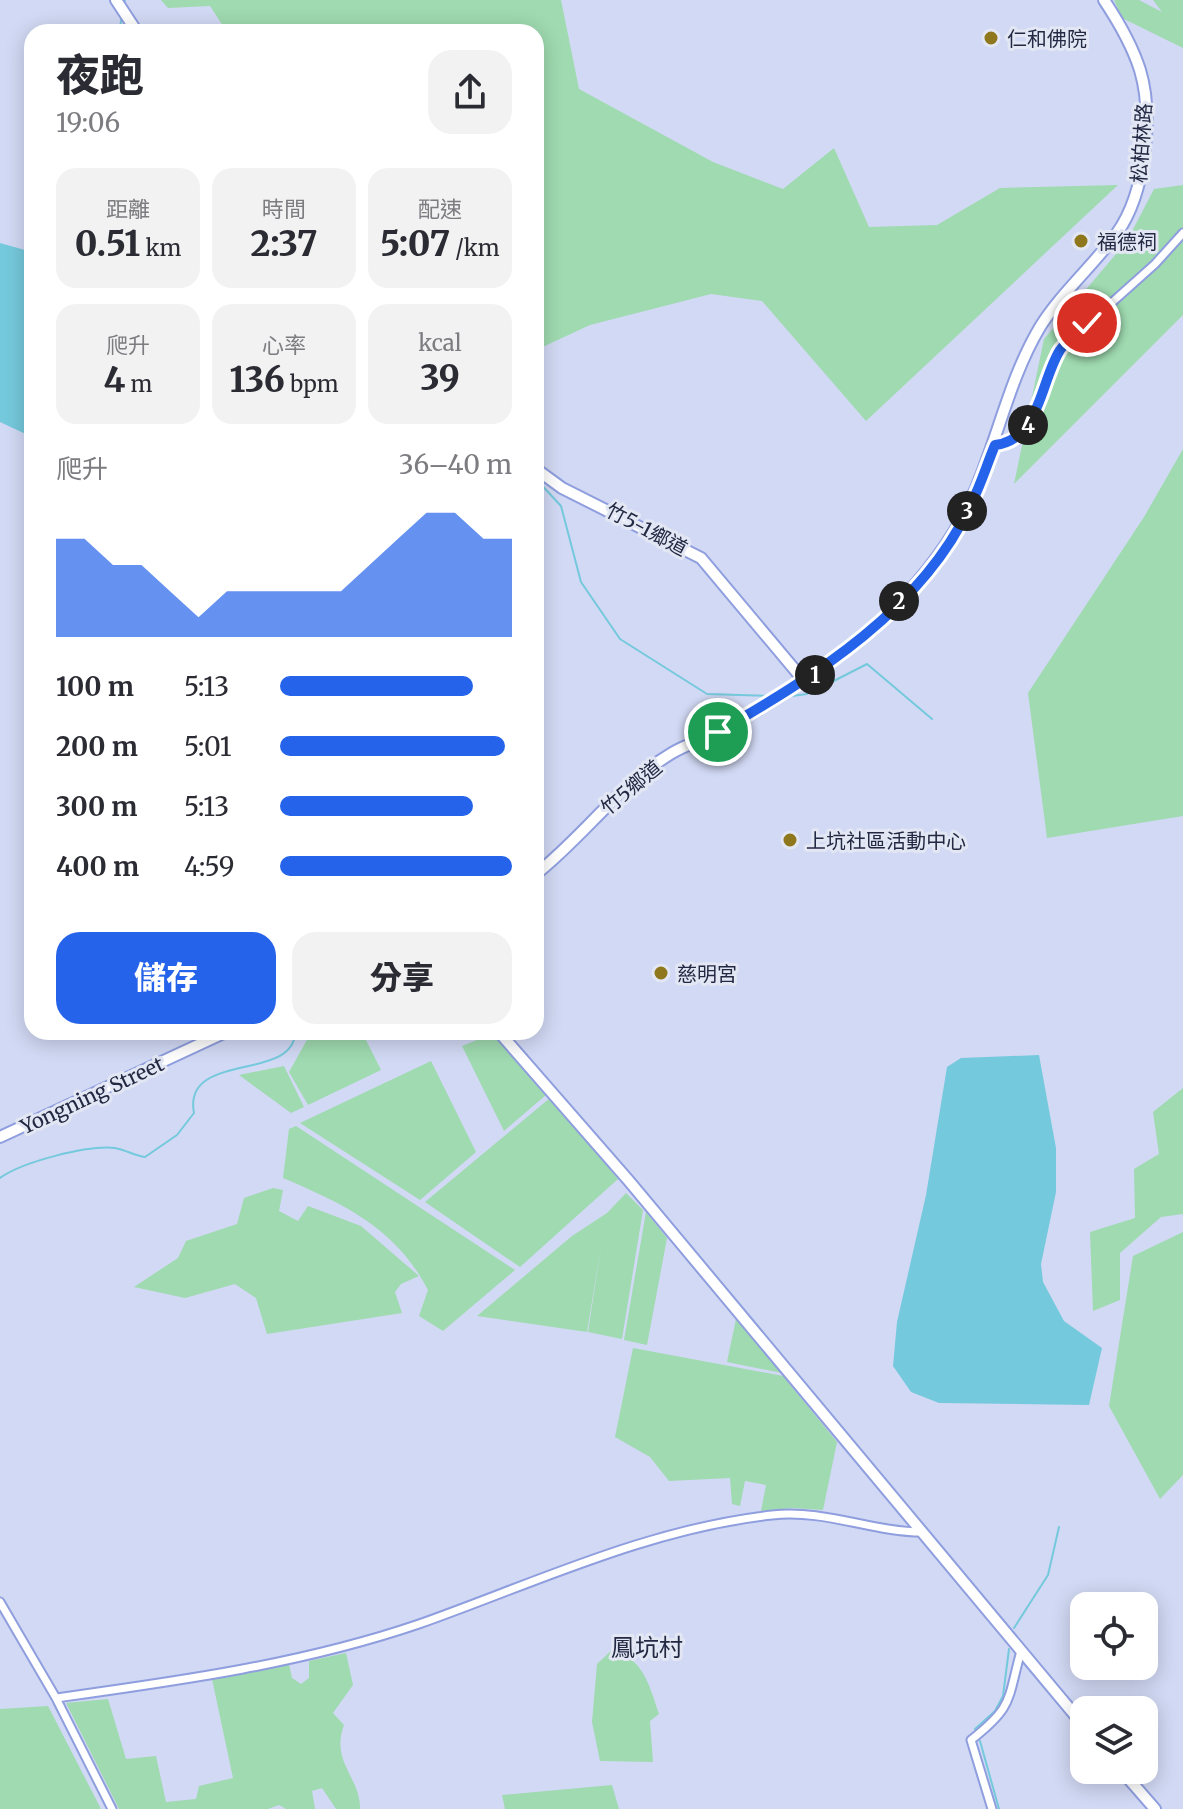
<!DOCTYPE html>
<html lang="zh-TW">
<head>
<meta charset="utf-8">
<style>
	body { margin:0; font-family:Merriweather,"Noto Sans TC",serif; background:#f2f2f3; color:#2b2b33; height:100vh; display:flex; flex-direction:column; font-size:30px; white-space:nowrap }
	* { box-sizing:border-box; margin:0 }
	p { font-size:26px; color:#7c7c81 }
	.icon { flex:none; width:44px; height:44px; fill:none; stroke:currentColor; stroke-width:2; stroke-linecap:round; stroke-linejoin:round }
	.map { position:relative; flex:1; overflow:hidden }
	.side { position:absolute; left:24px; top:24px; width:520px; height:1016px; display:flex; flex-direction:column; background:#fff; border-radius:24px; box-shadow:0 4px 20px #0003 }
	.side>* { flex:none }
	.fabs { position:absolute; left:1070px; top:1592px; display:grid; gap:16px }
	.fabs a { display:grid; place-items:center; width:88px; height:88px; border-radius:16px; background:#fff; box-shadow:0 4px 20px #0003; font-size:40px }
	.pin { position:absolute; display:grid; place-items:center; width:68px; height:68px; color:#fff; margin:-34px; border:4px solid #fff; border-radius:50%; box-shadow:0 2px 8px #0007 }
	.km { position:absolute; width:40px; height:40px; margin:-20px; border-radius:50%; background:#222; color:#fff; font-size:22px; line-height:40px; text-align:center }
	.round { display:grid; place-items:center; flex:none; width:84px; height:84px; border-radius:24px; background:#f2f2f3 }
	.headline { display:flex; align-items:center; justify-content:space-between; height:136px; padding:0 32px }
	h1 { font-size:44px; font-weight:800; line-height:60px }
	.figures { display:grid; grid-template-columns:repeat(3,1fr); gap:12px; height:136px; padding:8px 32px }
	.figures div { display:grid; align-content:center; border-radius:20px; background:#f2f2f3; text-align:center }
	.figures b { font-size:34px; font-weight:800 }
	.figures small { font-size:22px; font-weight:400 }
	.figures p { font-size:22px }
	.chart { height:224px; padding:16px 32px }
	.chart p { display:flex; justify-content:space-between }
	.chart svg { width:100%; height:144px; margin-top:8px; fill:#2563eb; opacity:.7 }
	.primary-button { display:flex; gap:16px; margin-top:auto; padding:16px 32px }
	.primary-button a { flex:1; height:92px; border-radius:24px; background:#2563eb; color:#fff; font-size:32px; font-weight:800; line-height:92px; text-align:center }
	.primary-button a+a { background:#f2f2f3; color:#2b2b33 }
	ul { padding:0 32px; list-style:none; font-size:26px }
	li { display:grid; grid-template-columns:128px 96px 1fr; align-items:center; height:60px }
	li i { height:20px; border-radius:10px; background:#2563eb }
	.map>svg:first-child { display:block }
	.green { fill:#9fdab0 }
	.water { fill:#75c9dc }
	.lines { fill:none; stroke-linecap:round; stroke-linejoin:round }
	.stream { stroke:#75c9dc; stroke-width:2 }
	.street-casing { stroke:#8f9ede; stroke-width:11 }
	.secondary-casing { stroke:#8f9ede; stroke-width:14 }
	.street { stroke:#fff; stroke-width:7 }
	.secondary { stroke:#fff; stroke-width:10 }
	.route-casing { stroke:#fff; stroke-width:16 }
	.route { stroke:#2563eb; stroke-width:10 }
	.poi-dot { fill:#8e771c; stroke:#e3e7f4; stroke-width:3 }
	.labels { text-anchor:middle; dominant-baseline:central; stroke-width:6; stroke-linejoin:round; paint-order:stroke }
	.poi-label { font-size:20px; fill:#232943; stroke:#e3e7f4; text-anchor:start }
	.street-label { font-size:20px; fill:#232943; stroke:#e3e7f4 }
	.quarter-label { font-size:24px; fill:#232943; stroke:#e3e7f4 }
</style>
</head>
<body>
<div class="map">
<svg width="1183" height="1809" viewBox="0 0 1183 1809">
	<rect width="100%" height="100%" fill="#d2d9f4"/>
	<path class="green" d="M161 0H561L579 89 713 162 783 189 834 148 869 227 937 225 1000 188 1118 185 866 421 762 301 711 294 590 325 536 350V32H227L210 6 168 8Z
		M1114 0H1139L1162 12 1153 0H1183V48L1122 18Z
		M1183 185V315L1014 484 1044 339 1127 241 1154 189Z
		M1183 449V816L1047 838 1028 693 1144 517Z
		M315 1032H362L381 1070 308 1105 289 1072 308 1038Z
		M492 1034 546 1095 504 1131 462 1046Z
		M431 1061 476 1152 420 1200 300 1123Z
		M284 1066 304 1107 291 1113 239 1075Z
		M1183 1088V1214L1161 1217 1120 1253V1300L1093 1311 1090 1232 1135 1218 1134 1169 1159 1154 1153 1112Z
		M550 1098 618 1179 520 1267 425 1202Z
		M296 1126 515 1270 443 1331 419 1316 428 1290C396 1228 344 1204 283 1178L289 1129Z
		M273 1188 283 1190 279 1211 298 1221 308 1206 361 1226 419 1276 401 1284 395 1292 402 1313 267 1334 256 1298 235 1284 185 1298 134 1287 178 1258 186 1241 237 1224 244 1198Z
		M626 1193 643 1210 622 1339 588 1332 602 1240 587 1332 477 1316 572 1236 607 1213Z
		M646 1212 667 1238 647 1345 624 1340Z
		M1183 1232V1475L1160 1499 1109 1406 1133 1256Z
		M736 1319 782 1373 727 1362Z
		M633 1348 783 1376 837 1442 823 1510 792 1508 761 1511 766 1485 745 1481 740 1506 732 1504 730 1478 669 1481 650 1457 615 1437Z
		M612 1650C644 1659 649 1685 659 1714L650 1721 653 1762 600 1761 592 1722 597 1664Z
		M346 1653 353 1685 333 1713 344 1725C330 1762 361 1778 360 1809H336L322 1788 312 1791 315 1809H286L279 1805 268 1809H119L66 1703 108 1699 126 1759 156 1756 166 1802 196 1799 199 1786 233 1778 212 1679 289 1664 292 1678 301 1684 309 1678V1661Z
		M48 1706 101 1809H0V1709Z
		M612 1785 619 1809H505L502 1795Z"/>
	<path class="water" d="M0 243 32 252V437L0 422Z
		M1039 1055 1056 1148V1192L1041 1264 1043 1282 1064 1321 1102 1348 1089 1405 939 1403 911 1392 893 1366 897 1322 926 1195 947 1067 961 1058Z"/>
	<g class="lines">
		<path class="stream" d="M124 3 125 0
			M120 32 121 20
			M536 479 561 506 581 582 620 639 707 694 770 696
			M820 688 867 664 932 719
			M792 696 807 694
			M0 1178C22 1162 87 1145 115 1148 126 1150 135 1156 145 1157L177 1135 194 1113C182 1051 295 1082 295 1032
			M1014 1628 1048 1575 1059 1527
			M975 1729 995 1711 1003 1696 1009 1649
			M980 1741 999 1809"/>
		<g class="street-casing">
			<path id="street" d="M995 445 1021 435 1032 420 1061 348 1155 264 1183 233
				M0 1602 56 1698 112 1809
				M56 1698C178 1681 302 1664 419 1624 535 1583 647 1529 772 1515 825 1509 872 1532 922 1532
				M992 1809 971 1740C1014 1706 1007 1701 1021 1651"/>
		</g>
		<g class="secondary-casing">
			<path id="secondary" d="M116 0 137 32
				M536 469 562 488 701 558 805 682
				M536 874C583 837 620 784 672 753 687 744 705 739 721 731 808 683 891 627 947 543 993 475 1000 394 1040 327 1061 293 1093 266 1117 233 1145 194 1154 117 1140 70 1132 45 1118 21 1104 0
				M499 1032 629 1181 1084 1726
				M0 1137 226 1032
				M1121 1770 1155 1809"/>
		</g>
		<use href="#street" class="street"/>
		<use href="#secondary" class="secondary"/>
	</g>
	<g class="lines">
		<g class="route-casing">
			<path id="route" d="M718 732C815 676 924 609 972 502 981 484 987 464 995 445 1040 440 1040 382 1060 350 1067 340 1078 331 1087 323"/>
		</g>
		<use href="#route" class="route"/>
	</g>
	<g class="poi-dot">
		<circle cx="991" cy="38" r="8"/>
		<circle cx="1081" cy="241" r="8"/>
		<circle cx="790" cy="840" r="8"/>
		<circle cx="661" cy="973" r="8"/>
	</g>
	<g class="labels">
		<g class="poi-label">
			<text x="1007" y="38">仁和佛院</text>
			<text x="1097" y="241">福德祠</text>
			<text x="806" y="840">上坑社區活動中心</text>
			<text x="677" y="973">慈明宮</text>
		</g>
		<g class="street-label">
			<text transform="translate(1141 143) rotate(-86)">松柏林路</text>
			<text transform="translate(647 529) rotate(28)">竹5-1鄉道</text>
			<text transform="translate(631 787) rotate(-40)">竹5鄉道</text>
			<text transform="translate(92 1095) rotate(-25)">Yongning Street</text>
		</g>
		<g class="quarter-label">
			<text x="647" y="1647">鳳坑村</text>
		</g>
	</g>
</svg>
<div class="fabs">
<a><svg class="icon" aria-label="locate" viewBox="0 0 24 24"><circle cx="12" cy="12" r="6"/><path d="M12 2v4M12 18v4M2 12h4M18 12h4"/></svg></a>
<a><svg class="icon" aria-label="layers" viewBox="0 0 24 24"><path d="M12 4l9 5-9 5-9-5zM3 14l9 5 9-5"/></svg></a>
</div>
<div class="pin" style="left:718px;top:732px;background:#1e9e55"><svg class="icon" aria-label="arrive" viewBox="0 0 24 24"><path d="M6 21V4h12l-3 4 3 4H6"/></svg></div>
<div class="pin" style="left:1087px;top:323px;background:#d93025"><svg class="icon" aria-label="check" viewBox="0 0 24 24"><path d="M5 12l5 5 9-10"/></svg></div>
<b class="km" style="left:815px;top:675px">1</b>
<b class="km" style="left:899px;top:601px">2</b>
<b class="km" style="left:967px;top:511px">3</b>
<b class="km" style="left:1028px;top:425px">4</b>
<section class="side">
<div class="headline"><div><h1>夜跑</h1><p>19:06</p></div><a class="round"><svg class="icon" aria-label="share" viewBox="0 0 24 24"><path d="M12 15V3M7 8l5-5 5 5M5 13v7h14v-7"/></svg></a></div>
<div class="figures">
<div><p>距離</p><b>0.51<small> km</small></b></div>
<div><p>時間</p><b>2:37</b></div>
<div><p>配速</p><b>5:07<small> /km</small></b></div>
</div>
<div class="figures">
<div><p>爬升</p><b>4<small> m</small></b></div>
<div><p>心率</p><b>136<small> bpm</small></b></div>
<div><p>kcal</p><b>39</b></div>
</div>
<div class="chart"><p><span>爬升</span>36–40 m</p>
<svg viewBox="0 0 160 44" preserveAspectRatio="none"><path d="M0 44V14L10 14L20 22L30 22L40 30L50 38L60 30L70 30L80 30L90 30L100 30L110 22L120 14L130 6L140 6L150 14L160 14V44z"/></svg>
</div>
<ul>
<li><b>100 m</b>5:13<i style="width:83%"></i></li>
<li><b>200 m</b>5:01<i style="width:97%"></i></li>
<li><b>300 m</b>5:13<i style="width:83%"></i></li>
<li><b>400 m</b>4:59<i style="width:100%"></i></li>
</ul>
<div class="primary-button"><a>儲存</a><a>分享</a></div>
</section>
</div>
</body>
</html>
